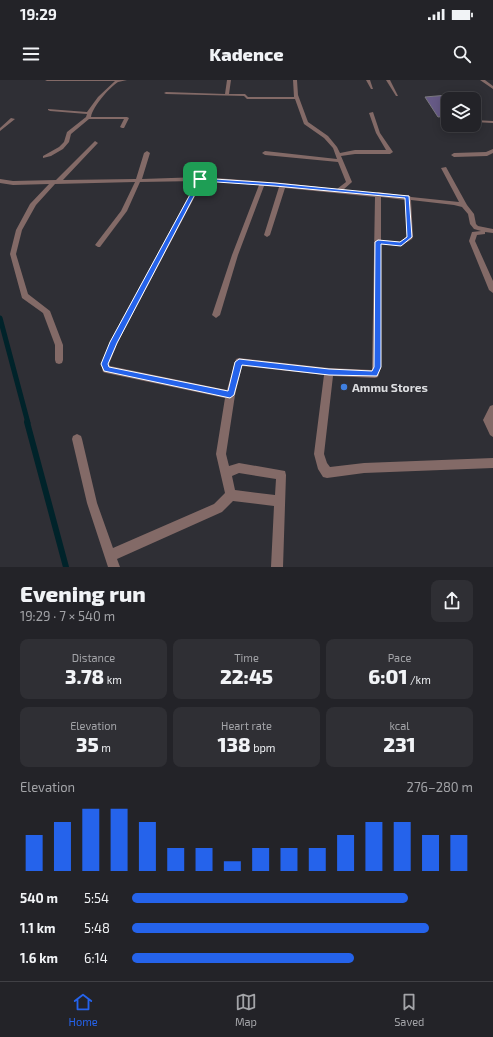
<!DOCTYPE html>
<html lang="en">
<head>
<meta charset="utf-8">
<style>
	body { margin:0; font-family:"Exo 2",sans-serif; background:#2f2f34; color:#f1f3f6; height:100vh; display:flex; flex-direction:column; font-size:15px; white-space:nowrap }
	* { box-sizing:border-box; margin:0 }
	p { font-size:13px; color:#a3a4a8 }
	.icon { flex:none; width:22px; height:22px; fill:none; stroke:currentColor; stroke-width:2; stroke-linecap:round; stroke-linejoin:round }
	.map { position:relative; height:487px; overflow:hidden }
	.side { display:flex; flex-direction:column; background:#232328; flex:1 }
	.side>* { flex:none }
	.fabs { position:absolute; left:441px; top:12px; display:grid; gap:8px }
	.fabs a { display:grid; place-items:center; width:40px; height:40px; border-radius:8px; background:#232328; box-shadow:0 2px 10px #0003,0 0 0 1px #404045; font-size:20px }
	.pin { position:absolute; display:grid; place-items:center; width:34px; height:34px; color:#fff; margin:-17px; border-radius:8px; box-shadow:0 2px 6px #0006 }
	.round { display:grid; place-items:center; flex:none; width:42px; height:42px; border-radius:8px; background:#2f2f34 }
	.headline { display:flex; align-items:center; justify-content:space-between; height:68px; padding:0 20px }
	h1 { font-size:22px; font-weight:800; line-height:30px }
	.metrics { display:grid; grid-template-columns:repeat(3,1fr); gap:6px; height:68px; padding:4px 20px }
	.metrics div { display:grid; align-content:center; border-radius:8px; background:#2f2f34; text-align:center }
	.metrics b { font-size:20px; font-weight:800 }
	.metrics small { font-size:11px; font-weight:400 }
	.metrics p { font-size:11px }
	.chart { height:112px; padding:8px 20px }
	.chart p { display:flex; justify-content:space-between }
	.chart svg { width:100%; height:72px; margin-top:4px; stroke:#2563eb; stroke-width:6 }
	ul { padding:0 20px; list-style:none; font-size:13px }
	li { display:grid; grid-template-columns:64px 48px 1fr; align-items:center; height:30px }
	li i { height:10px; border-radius:5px; background:#2563eb }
	.status { display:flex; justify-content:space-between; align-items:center; height:28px; padding:0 20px; background:#232328; direction:ltr }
	.status svg { height:11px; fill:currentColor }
	header { display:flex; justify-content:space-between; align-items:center; height:52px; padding:0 20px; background:#232328; font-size:18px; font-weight:800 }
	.dock { display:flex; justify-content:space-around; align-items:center; height:56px; border-top:1px solid #404045; background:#232328; font-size:11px; color:#a3a4a8 }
	.dock a { display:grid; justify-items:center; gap:2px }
	.dock .active { color:#2563eb }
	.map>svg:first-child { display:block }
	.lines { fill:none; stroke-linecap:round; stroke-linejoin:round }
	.stream-far1 { stroke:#00232a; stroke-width:5 }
	.stream { stroke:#00232a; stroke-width:6 }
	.building { fill:#665a86; stroke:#7a787e }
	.minor { fill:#836a67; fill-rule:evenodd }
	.route { fill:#2563eb; stroke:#fff; fill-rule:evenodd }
	.shop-dot { fill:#3f7fe0; stroke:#2f2f35; stroke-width:1.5 }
	.labels { text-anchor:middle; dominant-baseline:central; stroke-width:3.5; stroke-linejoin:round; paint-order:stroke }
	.poi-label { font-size:12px; font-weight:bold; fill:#dcdde0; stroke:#2f2f35; text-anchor:start }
</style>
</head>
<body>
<div class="status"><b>19:29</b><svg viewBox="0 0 49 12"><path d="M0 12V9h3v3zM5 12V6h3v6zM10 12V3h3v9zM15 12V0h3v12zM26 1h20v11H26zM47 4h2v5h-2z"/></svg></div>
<header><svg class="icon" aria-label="menu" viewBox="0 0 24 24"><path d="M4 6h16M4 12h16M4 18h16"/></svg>Kadence<svg class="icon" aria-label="search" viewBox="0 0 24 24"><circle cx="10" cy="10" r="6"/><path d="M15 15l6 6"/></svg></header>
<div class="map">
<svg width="493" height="487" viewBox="0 0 493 487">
	<rect width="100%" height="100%" fill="#2f2f35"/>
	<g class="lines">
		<path class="stream-far1" d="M0 238 28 343"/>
		<path class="stream" d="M27 342 66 487"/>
	</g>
	<path class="building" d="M448 15V36L438 37 425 17Z"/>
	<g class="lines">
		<path class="minor" d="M45 0H127C124 1 121 1 118 2 109 8 93 26 91 37H127L129 38 124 48H122L120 47 124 39H89L71 54 69 62 63 69 51 76 43 78V76L59 67 64 62 67 52 86 37 87 34 50 31 48 30V29L87 32 98 17 115 1H47Z
			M227 0H231L229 14H245L248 17H294L293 0H297L298 15 308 42 328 56 337 67 340 73 355 70H386L376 53 369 33 373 32 380 53 393 72 390 74H355L341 76 352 102 343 110 376 113 378 112 406 116 408 115 411 117 459 122 441 88 446 87 467 125 474 134 476 144 478 146 493 149V153L485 152V154L477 155 475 161 493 201V213L489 210 469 161 472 152 481 151 474 149 470 144 468 134 462 127 454 125 411 120 413 157 412 159 401 166 381 164V287L378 297 375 298 333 296 324 374 327 383 330 387 364 383 493 378V388L364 393 327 398 323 397 318 389 314 374 324 295 242 286 235 315 226 374 229 386 239 383 285 391 286 395 283 487H271L274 426 233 421 222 432 117 479 120 487H108L87 423 72 359 73 356 77 354 81 356 82 359 97 423 113 468 214 424 225 413 216 374 225 318 106 293 103 292 101 284 111 260 197 101 140 102 127 131 100 167H98L95 165 121 131 135 102 55 104 36 125 22 150 16 174 28 214 50 231 63 265V280L62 283 59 284 56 283 55 280V265L43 233 22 218 10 174 16 150 30 124 49 104 13 105 0 103V99L13 101 56 100 95 61 98 63 97 64 63 100 136 99 144 73 147 71 150 73 142 99 201 97 283 103 337 109 346 102 338 82 265 75 262 73 265 71 337 79 333 68 324 58 304 44 295 19H247L244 16 166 14 164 13 166 12 225 14ZM203 101 259 105 232 175 212 235 216 238 220 235 238 175 264 106 279 107 264 155 267 157 270 155 285 108 375 117 372 290 329 288 239 278 236 279 235 282 227 310 110 286 109 284 118 262ZM381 117 405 120 407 156 400 162 381 160ZM239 393 276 399 275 415 235 410 232 396Z
			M366 0H370L373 9H371Z
			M386 0H390L398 16H396Z
			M480 0H485L493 6V9Z
			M11 38 15 39 0 51V48Z
			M474 40 493 41V43L474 42Z
			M493 69V73L487 76 454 77 451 75 454 73 486 72Z
			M493 325V357L490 355 483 340 490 326Z"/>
	</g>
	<path class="route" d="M199 98 275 103 409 116 412 157 401 166 381 164V287L377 296 329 295 242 285 234 315 230 318 104 291 101 284 110 262ZM202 101 275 106 405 118 407 157 400 162 378 160 375 162 374 287 372 291 329 289 239 279 235 282 228 311 109 287 108 284 117 263Z"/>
	<circle class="shop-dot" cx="344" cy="307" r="4"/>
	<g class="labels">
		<g class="poi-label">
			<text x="352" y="307">Ammu Stores</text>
		</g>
	</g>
</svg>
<div class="fabs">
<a><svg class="icon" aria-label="layers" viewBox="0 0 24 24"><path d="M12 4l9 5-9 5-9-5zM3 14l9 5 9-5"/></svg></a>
</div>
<div class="pin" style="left:200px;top:99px;background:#1e9e55"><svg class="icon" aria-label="arrive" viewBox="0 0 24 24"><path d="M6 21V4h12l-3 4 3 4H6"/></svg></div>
</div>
<section class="side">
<div class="headline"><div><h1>Evening run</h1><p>19:29 · 7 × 540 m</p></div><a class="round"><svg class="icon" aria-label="share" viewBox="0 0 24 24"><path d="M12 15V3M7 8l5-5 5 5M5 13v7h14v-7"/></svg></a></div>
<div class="metrics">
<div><p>Distance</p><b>3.78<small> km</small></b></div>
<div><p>Time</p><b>22:45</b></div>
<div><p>Pace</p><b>6:01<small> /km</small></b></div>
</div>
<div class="metrics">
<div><p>Elevation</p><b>35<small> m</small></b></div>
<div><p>Heart rate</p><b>138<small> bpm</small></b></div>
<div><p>kcal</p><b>231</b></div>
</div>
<div class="chart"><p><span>Elevation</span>276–280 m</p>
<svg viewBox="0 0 160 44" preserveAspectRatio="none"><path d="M5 44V22M15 44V14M25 44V6M35 44V6M45 44V14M55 44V30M65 44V30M75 44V38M85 44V30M95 44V30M105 44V30M115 44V22M125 44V14M135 44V14M145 44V22M155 44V22"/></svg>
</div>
<ul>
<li><b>540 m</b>5:54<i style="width:81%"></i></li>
<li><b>1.1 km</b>5:48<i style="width:87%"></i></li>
<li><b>1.6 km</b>6:14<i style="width:65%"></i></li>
</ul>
</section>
<nav class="dock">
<a class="active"><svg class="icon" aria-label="home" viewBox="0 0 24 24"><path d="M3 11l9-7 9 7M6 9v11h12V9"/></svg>Home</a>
<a><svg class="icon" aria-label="map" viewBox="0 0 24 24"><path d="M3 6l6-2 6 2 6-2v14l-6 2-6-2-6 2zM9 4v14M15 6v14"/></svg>Map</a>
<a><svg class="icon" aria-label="saved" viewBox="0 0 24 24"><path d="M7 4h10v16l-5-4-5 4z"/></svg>Saved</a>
</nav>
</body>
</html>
